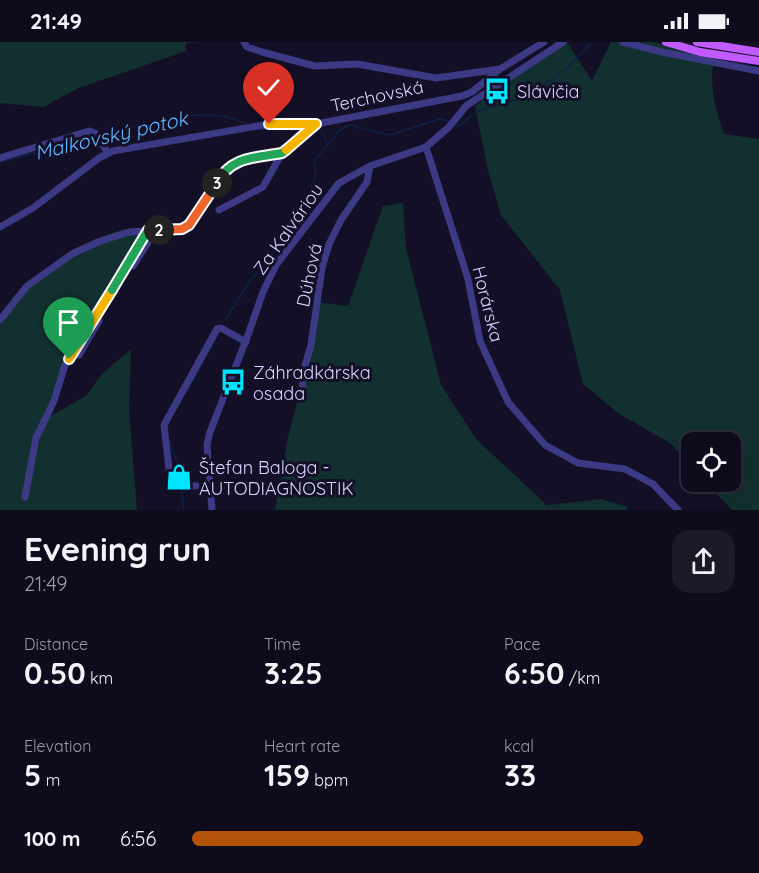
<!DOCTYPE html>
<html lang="en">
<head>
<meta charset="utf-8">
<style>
	body { margin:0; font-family:Quicksand,sans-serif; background:#1c1929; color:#f1f3f6; height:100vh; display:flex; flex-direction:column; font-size:22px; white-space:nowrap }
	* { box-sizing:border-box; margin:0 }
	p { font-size:20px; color:#9b9ba3 }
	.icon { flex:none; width:33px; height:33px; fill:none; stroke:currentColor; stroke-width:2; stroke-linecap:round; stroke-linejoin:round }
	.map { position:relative; height:468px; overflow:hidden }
	.sheet { display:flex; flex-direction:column; background:#0e0b1c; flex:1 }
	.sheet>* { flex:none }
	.buttons { position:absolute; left:681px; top:390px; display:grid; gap:12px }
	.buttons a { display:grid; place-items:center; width:60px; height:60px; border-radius:12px; background:#0e0b1c; box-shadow:0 6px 24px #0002,0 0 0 2px #2e2b3b; font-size:30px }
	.pin { position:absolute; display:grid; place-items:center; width:51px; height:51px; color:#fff; margin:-62px -26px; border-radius:50% 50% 50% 0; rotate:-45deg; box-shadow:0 0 6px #0007 }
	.pin .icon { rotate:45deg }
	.km { position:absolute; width:30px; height:30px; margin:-15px; border-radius:50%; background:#222; color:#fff; font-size:16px; line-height:30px; text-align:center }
	.round { display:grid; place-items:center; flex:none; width:63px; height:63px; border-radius:18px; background:#1c1929 }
	.overview { display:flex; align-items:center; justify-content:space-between; height:102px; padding:0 24px }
	h1 { font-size:33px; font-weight:700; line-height:45px }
	.metrics { display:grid; grid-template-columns:repeat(3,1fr); gap:9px; height:102px; padding:6px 24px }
	.metrics div { display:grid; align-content:center }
	.metrics b { font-size:30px; font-weight:700 }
	.metrics small { font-size:16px; font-weight:400 }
	.metrics p { font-size:16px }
	ul { padding:0 24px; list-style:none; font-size:20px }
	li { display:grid; grid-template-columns:96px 72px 1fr; align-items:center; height:45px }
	li i { height:15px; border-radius:8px; background:#b45309 }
	.status { display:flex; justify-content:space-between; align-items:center; height:42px; padding:0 30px; background:#0e0b1c; direction:ltr }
	.status svg { height:16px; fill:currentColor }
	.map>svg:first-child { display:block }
	.green { fill:#12302f }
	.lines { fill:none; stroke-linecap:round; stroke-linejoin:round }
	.stream { stroke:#0c2248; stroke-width:1.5 }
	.minor { stroke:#3d3a85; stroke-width:7 }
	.major { stroke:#c25bff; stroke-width:8 }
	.split-1-casing { stroke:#fff; stroke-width:12 }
	.split-2-casing { stroke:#fff; stroke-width:12 }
	.split-3-casing { stroke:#fff; stroke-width:12 }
	.split-4-casing { stroke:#fff; stroke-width:12 }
	.split-5-casing { stroke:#fff; stroke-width:12 }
	.split-1 { stroke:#f5b400; stroke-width:8 }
	.split-2 { stroke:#22a559; stroke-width:8 }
	.split-3 { stroke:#f0652b; stroke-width:8 }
	.split-4 { stroke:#22a559; stroke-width:8 }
	.split-5 { stroke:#f5b400; stroke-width:8 }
	.labels { text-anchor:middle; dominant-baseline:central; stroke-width:6; stroke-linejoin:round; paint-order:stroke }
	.poi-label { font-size:18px; fill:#d9d4ff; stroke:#130f26; text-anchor:start }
	.street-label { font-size:18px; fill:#d9d4ff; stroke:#130f26 }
	.water-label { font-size:20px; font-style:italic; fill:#62b6ff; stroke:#130f26 }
</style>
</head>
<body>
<div class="status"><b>21:49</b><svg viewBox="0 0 49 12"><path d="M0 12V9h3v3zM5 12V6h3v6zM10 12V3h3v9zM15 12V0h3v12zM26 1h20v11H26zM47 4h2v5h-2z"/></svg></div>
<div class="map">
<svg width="759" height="468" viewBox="0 0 759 468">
	<rect width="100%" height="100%" fill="#130f26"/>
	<path class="green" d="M0 0H205L186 1V9L79 46 43 65 0 61Z
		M562 0H567L592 39 611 0H653L715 14C708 42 715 65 724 92L759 97V468H732L705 440H730V400H692L691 424 671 402 618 371 583 342 560 248 501 173 488 128 475 64Z
		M403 161 406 206 441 343 477 398 547 463 601 457 628 465 626 468H275L288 395 317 287V260L348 264 383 164Z
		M124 187 144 190 66 324 50 374 86 354 101 333 131 307 129 367 137 468H0V273C37 237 73 202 124 187Z"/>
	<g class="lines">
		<path class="stream" d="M457 83 459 84 478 69 510 60 537 47 565 28 591 1
			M315 87 323 90 328 105
			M252 88 289 85
			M100 94C139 85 211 58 246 83
			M0 120 95 95
			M226 277 249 240 269 217 311 146 316 134 314 119 340 88 349 83 389 93 440 77 449 79
			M186 351 218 293
			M169 398 178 423 186 430 184 441
			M181 448 184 468"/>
		<path class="minor" d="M244 0 247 5 262 10 315 24 357 22 436 36 500 27
			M623 0 662 10 759 29
			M426 105 468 237 480 299 508 360 545 403 578 421 625 427 653 442 678 468
			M0 116 89 89 95 91 108 111
			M219 168 263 145 282 111 316 82
			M0 185 33 166 99 116 113 109 269 82H316L462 54 472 50 500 27 544 0
			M133 224 156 188
			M0 278 27 244 72 212 98 200 129 190 182 187 203 166 227 125 248 117 282 111
			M79 313 99 279
			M302 358 303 330 311 303 322 226 329 202 341 178 367 140 370 124
			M196 444H171L164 383 217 287 221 286 246 300
			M25 455 36 396 54 359 65 323 93 282 148 188
			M212 468 207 403 210 390 248 293 263 250 276 223 339 141 370 124 426 105 449 85 466 64 563 0"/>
		<path class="major" d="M666 0 700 10 759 19
			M697 0 759 10"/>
	</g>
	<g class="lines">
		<g class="split-1-casing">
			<path id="split-1" d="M69 317 112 248"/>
		</g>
		<g class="split-2-casing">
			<path id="split-2" d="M112 248 148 188H159"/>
		</g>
		<g class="split-3-casing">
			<path id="split-3" d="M159 188 182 187 189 183 217 141"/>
		</g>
		<g class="split-4-casing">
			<path id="split-4" d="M217 141C231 114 255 116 282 111L286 108"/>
		</g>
		<g class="split-5-casing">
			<path id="split-5" d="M269 82H316L286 108"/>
		</g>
		<use href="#split-1" class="split-1"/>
		<use href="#split-2" class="split-2"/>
		<use href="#split-3" class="split-3"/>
		<use href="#split-4" class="split-4"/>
		<use href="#split-5" class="split-5"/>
	</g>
	<defs>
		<g id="bus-bare" transform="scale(2.07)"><path d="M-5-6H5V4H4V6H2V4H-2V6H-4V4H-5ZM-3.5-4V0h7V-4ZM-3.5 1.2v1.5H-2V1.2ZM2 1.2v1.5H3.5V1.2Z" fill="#00e5ff" stroke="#130f26" stroke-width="2.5" paint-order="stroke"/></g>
		<g id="shop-bare" transform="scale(2.07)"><path d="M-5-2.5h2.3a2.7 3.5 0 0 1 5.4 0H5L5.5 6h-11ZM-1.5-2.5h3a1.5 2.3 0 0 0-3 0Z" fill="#00e5ff" stroke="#130f26" stroke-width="2.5" paint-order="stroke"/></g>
	</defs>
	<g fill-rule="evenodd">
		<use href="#bus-bare" x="497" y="49"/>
		<use href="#bus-bare" x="233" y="340"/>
		<use href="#shop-bare" x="179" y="435"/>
	</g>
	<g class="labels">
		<g class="poi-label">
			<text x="517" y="49">Slávičia</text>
			<text x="253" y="330">Záhradkárska<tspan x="253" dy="21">osada</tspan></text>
			<text x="199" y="425">Štefan Baloga -<tspan x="199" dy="21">AUTODIAGNOSTIK</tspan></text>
		</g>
		<g class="street-label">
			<text transform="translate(377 54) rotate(-12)">Terchovská</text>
			<text transform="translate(288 187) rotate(-55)">Za Kalváriou</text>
			<text transform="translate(309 233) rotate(-78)">Dúhová</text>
			<text transform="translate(488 262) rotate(76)">Horárska</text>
		</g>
		<g class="water-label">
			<text transform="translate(111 93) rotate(-13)">Malkovský potok</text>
		</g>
	</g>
</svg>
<div class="buttons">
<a><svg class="icon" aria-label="locate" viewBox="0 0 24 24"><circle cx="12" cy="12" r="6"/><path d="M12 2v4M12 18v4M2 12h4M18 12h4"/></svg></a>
</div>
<div class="pin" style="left:69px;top:317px;background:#1e9e55"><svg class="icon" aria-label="arrive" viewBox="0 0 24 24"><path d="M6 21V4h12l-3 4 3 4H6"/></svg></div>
<div class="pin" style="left:269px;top:82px;background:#d93025"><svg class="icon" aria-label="check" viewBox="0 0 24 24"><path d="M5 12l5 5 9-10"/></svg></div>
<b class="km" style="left:159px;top:188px">2</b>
<b class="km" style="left:217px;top:141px">3</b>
</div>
<section class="sheet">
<div class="overview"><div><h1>Evening run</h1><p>21:49</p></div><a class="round"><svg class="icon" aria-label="share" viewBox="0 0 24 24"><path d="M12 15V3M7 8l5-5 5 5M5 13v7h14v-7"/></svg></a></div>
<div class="metrics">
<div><p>Distance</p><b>0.50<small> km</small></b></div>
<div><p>Time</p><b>3:25</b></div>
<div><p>Pace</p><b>6:50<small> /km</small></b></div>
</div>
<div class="metrics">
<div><p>Elevation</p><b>5<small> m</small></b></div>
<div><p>Heart rate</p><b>159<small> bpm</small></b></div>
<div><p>kcal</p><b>33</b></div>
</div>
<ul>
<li><b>100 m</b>6:56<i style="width:83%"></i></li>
</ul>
</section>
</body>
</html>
